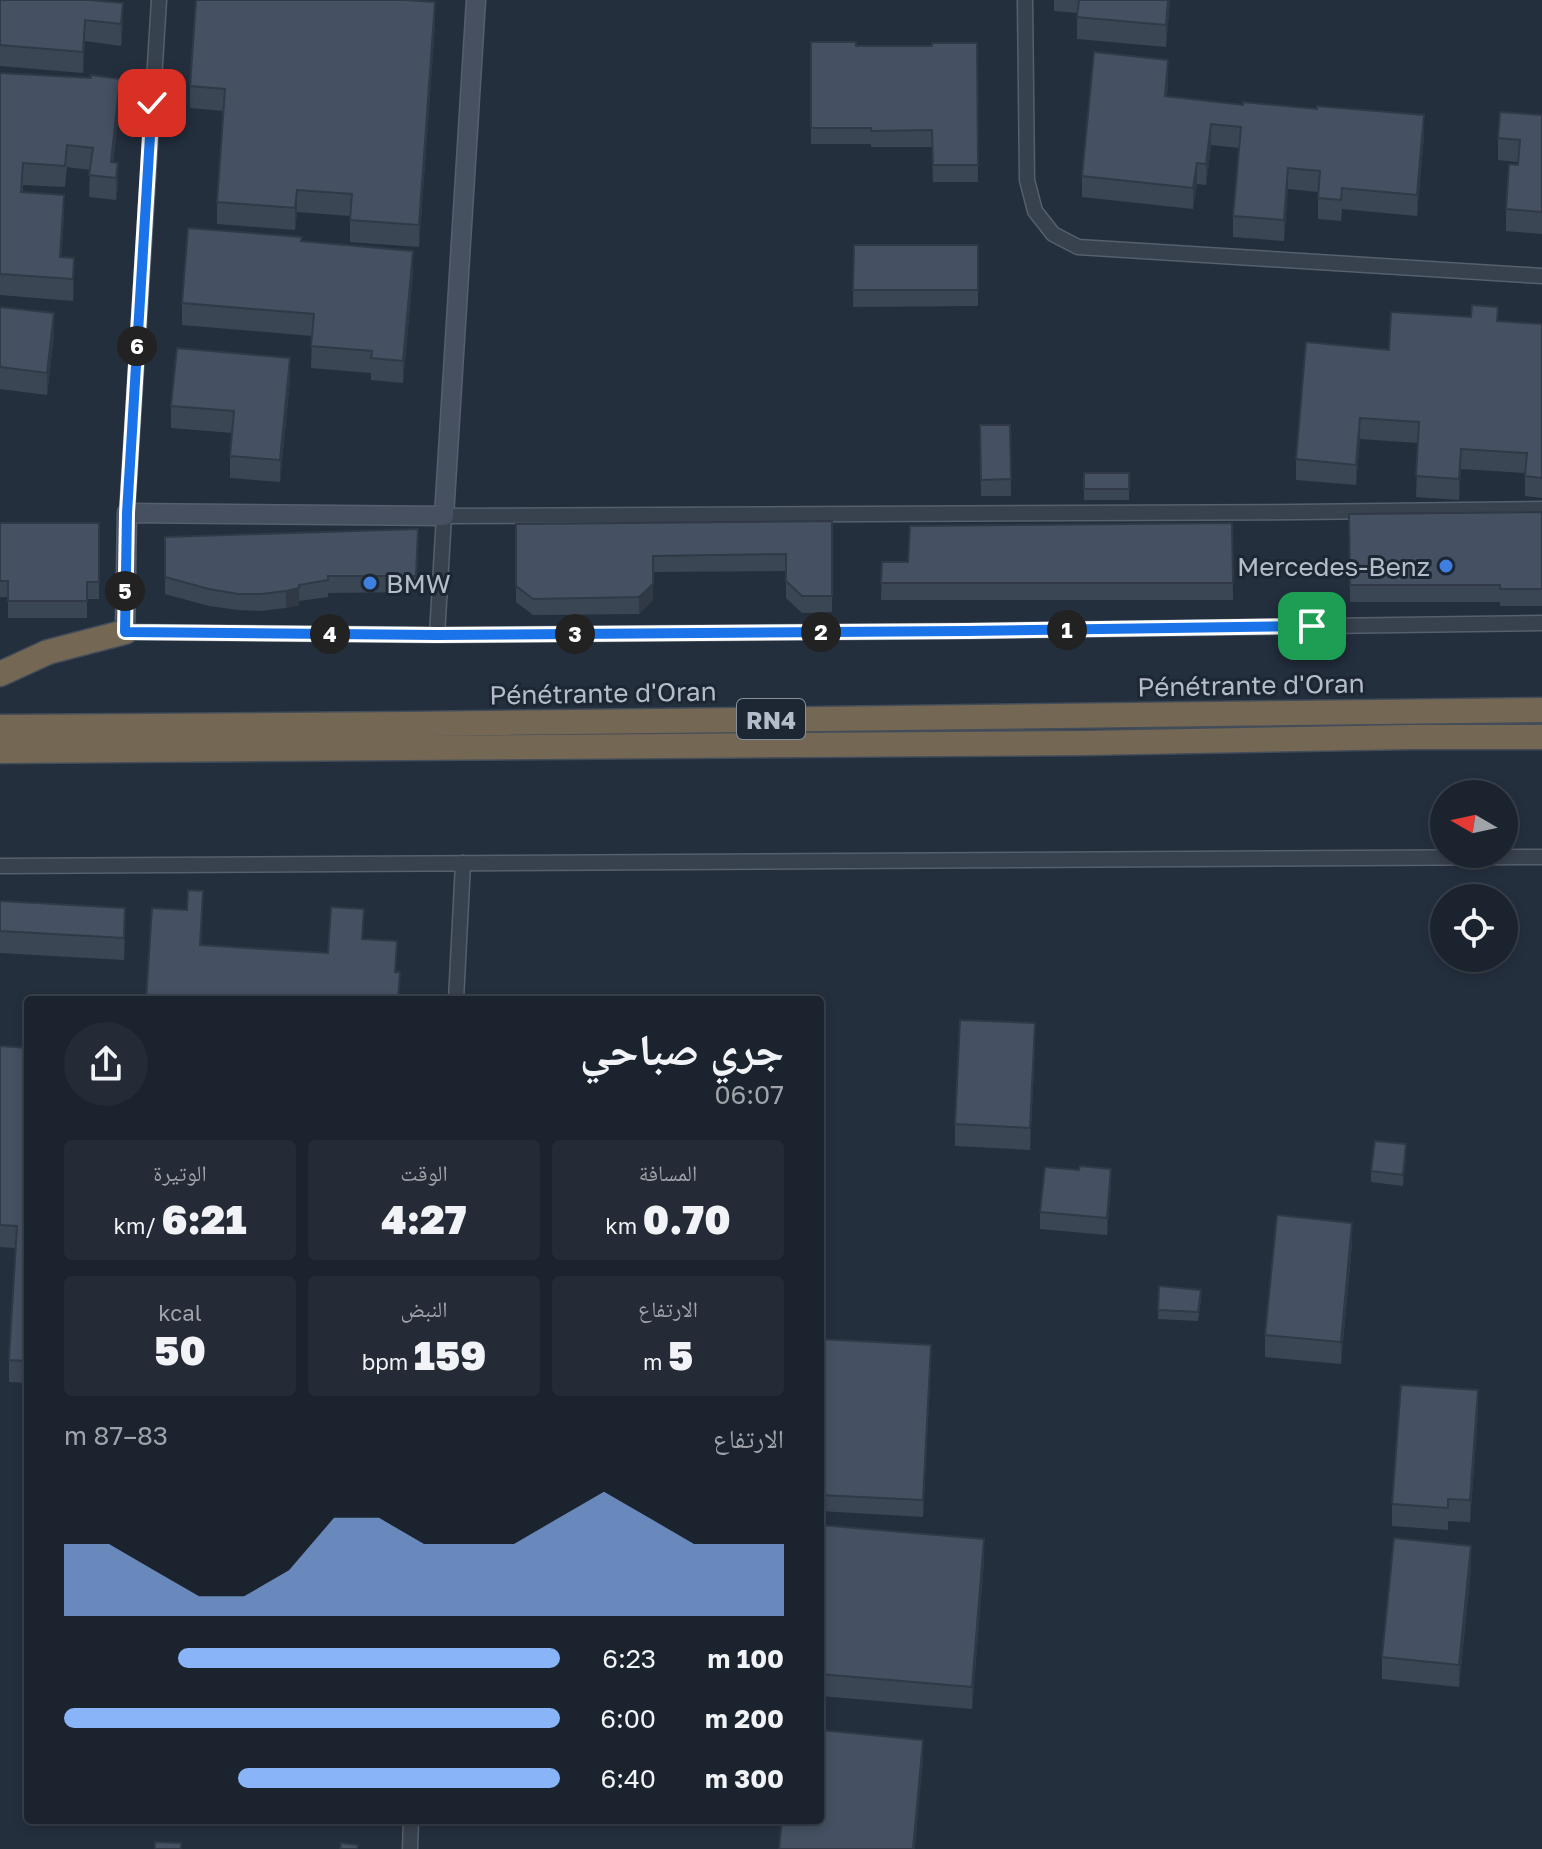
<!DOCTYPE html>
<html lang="ar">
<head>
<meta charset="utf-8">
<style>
	body { margin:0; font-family:"Golos Text","Noto Naskh Arabic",sans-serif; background:#242b36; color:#f1f3f6; direction:rtl; height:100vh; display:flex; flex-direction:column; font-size:30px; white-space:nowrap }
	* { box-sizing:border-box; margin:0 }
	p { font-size:26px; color:#a0a4aa }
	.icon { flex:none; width:44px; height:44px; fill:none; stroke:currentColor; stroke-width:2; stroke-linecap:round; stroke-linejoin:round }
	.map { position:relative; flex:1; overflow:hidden; direction:ltr }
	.sheet { position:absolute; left:24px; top:996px; width:800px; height:828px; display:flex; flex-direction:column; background:#1b232e; border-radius:8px; box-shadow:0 4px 12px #0003,0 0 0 2px #39404a; direction:rtl }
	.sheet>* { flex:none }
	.needle { width:52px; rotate:279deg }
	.controls { position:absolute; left:1430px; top:780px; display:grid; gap:16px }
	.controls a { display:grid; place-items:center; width:88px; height:88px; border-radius:50%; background:#1b232e; box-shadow:0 4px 12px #0003,0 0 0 2px #39404a; font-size:40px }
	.pin { position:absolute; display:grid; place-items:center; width:68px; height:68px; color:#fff; margin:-34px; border-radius:16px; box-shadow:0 4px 12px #0006 }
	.km { position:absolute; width:40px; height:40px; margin:-20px; border-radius:50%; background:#222; color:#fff; font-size:22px; line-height:40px; text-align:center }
	.round { display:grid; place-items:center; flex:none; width:84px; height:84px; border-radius:42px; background:#242b36 }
	.headline { display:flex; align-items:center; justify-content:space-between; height:136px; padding:0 40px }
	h1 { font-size:44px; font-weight:800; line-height:60px }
	.stats { display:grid; grid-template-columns:repeat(3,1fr); gap:12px; height:136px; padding:8px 40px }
	.stats div { display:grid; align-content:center; border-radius:8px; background:#242b36; text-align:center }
	.stats b { font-size:40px; font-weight:800 }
	.stats small { font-size:22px; font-weight:400 }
	.stats p { font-size:22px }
	.chart { height:224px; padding:16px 40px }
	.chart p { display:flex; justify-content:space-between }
	.chart svg { width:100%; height:144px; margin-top:8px; fill:#8ab4f8; opacity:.7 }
	ul { padding:0 40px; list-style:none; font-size:26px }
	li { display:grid; grid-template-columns:128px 96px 1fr; align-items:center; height:60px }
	li i { height:20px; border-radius:10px; background:#8ab4f8 }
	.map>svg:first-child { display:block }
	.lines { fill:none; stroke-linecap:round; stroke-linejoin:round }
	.street-casing { stroke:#565f6c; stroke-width:17 }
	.secondary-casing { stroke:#565f6c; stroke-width:21 }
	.highway-casing { stroke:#434c59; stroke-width:27 }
	.street { stroke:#38414e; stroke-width:14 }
	.secondary { stroke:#465061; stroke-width:18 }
	.highway { stroke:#746855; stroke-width:24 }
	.wall { fill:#3b4654 }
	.shaded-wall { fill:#303945 }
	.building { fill:#455162; stroke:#303945; stroke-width:2 }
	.route-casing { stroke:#fff; stroke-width:16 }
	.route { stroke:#1a73e8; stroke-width:10 }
	.shop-dot { fill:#3f7fe0; stroke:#1d2633; stroke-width:3 }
	.labels { text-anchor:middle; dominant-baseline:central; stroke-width:6; stroke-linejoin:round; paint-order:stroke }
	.shield { fill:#1d2633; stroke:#878f9c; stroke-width:2 }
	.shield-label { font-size:24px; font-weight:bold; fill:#b4bcc9 }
	.poi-label { font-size:26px; fill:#b4bcc9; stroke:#1d2633; text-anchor:end }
	.street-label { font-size:26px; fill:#b4bcc9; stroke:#1d2633 }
</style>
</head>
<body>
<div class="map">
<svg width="1542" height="1849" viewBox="0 0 1542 1849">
	<rect width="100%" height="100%" fill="#242f3e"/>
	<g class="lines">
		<g class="street-casing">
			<path id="street" d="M1025 0 1027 180 1035 211 1053 234 1078 247 1542 276
				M127 513 159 0
				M125 632 437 635 967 631 1542 623
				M437 635 444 516 1299 512 1542 509
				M0 866 1542 857
				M456 1000 463 863
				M410 1849 411 1820"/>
		</g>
		<g class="secondary-casing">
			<path id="secondary" d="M125 632 127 513 444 516 476 0"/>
		</g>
		<g class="highway-casing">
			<path id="highway" d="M0 674 48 652 125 632
				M0 727 411 724 1542 710
				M0 751 1083 743 1412 737H1542"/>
		</g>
		<use href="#street" class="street"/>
		<use href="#secondary" class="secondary"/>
		<use href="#highway" class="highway"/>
	</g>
	<path class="wall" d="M0 0 123 24 121 46 85 41 83 73 0 66Z
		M1054 0H1170L1166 47 1077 39V13L1054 11Z
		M435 24 419 247 350 242V216L297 212 295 230 217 224V202L224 111 190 108V86Z
		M811 42 856 46H932L977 43 978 182H933L932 147H871V144H811Z
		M0 73 120 100 113 162 118 185 116 200 89 197 90 170 67 167 65 187 23 185V192L64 217 61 257 74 280 73 301 0 295Z
		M1168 81 1167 96 1424 136 1417 216 1342 209 1341 221 1318 219V192L1288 189 1284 241 1233 237V216L1239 148 1211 145 1206 185 1197 184 1193 209 1082 197V176Z
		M1542 115V234L1506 231V209L1518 162 1498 160V138Z
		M302 241 413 273 403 383 371 380V373L311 368 312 336 182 325V303Z
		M854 245H978V306L853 307Z
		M0 307 54 335 47 395 0 389Z
		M1498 321 1542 324V498L1525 496V473L1461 469 1459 500 1416 497 1418 443 1360 439 1356 485 1296 480V459L1389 350Z
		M290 380 280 482 230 478V456L232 433 171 428V406Z
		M980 425H1010L1011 496H981Z
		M1084 473H1129V500H1084Z
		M1542 512V606H1500V602H1350L1349 514Z
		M832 521V612L802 613 786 598V571L653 572V600L639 614 533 615 516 602V524Z
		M0 523H99V599H87V618H8V597H0Z
		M1232 523 1233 600H881L882 562H908Z
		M165 537 418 546 416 592 328 593V597L299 601V605L286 608 261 611 238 610 209 606 165 594Z
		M0 901 125 930 124 960 0 953Z
		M1035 1045 1030 1150 955 1146V1124Z
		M0 1046 28 1048V1383L9 1382V1360L15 1248 0 1247Z
		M1406 1156 1403 1186 1371 1182V1171Z
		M1079 1170 1111 1185 1107 1235 1040 1229V1212Z
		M1352 1244 1341 1364 1265 1357V1335Z
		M1159 1286 1201 1299 1198 1321 1158 1319Z
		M820 1339 931 1361 923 1517 820 1511Z
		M1478 1412 1470 1522 1448 1521V1530L1392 1526V1504Z
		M820 1525 984 1561 972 1709 820 1696Z
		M1471 1568 1459 1687 1382 1679V1657Z"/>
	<path class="shaded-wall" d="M1168 0H1170L1166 47V25Z
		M435 2V24L419 247V225Z
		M123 3V24L121 46V24Z
		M85 20V41L83 73V52Z
		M1168 60V81L1165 117V96Z
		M120 79V100L112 178 111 162Z
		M1424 115V136L1417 216V195Z
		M1211 124V145L1206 185V164Z
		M118 163V185L116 200V178Z
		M1197 163V184L1193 209V188Z
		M1288 168V189L1284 241V220Z
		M297 190V212L295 230V208Z
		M64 195V217L60 278V257Z
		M413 251V273L403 383V361Z
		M74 258V280L73 301V279Z
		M54 313V335L47 395V373Z
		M290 358V380L280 482V460Z
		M1360 418V439L1356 485V465Z
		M1461 449V469L1459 500V479Z
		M653 572V600L639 614V597Z
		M299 588V605L286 608V591Z
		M203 891V912L200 967V945Z
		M125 908V930L124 960V938Z
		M1035 1023V1045L1030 1150V1128Z
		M1406 1144V1156L1403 1186V1175Z
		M1111 1169V1185L1107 1235V1218Z
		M1352 1223V1244L1341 1364V1342Z
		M931 1345V1361L923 1517V1500Z
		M1478 1390V1412L1470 1522V1500Z
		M984 1539V1561L972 1709V1687Z
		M1471 1546V1568L1459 1687V1665Z
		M923 1740V1762L915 1849H913Z"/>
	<path class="building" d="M0 0H90L123 3 121 24 85 20 83 52 0 45Z
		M196 0H406L435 2 419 225 350 220 352 194 297 190 295 208 217 202 225 89 190 86Z
		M1079 0H1168L1166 25 1077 17Z
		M811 42H856V46H932V43H977L978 165H933L932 130 871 131V128H811Z
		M1094 52 1168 60 1165 96 1243 105V102L1317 109V106L1424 115 1417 195 1342 188 1341 200 1318 198 1320 171 1288 168 1284 220 1233 216 1241 127 1211 124 1206 164 1197 163 1193 188 1082 176Z
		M0 73 91 78V75L120 79 111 162 118 163 116 178 89 175 93 148 67 145 65 166 23 163 21 192 64 195 60 257 74 258 73 279 0 274Z
		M1500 112 1542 115V212L1506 209 1509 164 1518 165 1520 140 1498 138Z
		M188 228 302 237 301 241 413 251 403 361 371 358 372 351 311 346 314 314 182 303Z
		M854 245H978V290H853Z
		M1472 305 1498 307 1497 321 1542 324V478L1525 476 1527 453 1461 449 1459 479 1416 476 1419 422 1360 418 1356 465 1296 459 1306 342 1389 350 1391 312 1471 317Z
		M0 307 54 313 47 373 0 367Z
		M177 348 290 358 280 460 230 456 234 411 171 406Z
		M980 425H1010L1011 479 981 480Z
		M1084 473H1129V489H1084Z
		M1542 512V589H1500V585H1350L1349 514Z
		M832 521V596H802L786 581V554L653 556V584L639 597 533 599 516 586V524Z
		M0 523H99V582H87V601H8V581H0Z
		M1232 523 1233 583H881L882 562H908L910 526Z
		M418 529 416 576H328V580L299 585V588L286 591 261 594H238L209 589 165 577V537Z
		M188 890 203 891 200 945 328 953 331 907 364 909 362 939 397 941 395 972H400L398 1000H146L152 908 187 910Z
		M0 901 125 908 124 938 0 931Z
		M960 1020 1035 1023 1030 1128 955 1124Z
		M0 1046 28 1048V1361L9 1360 17 1226 0 1225Z
		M1375 1141 1406 1144 1403 1175 1371 1171Z
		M1080 1166 1111 1169 1107 1218 1040 1212 1045 1167 1079 1170Z
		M1277 1215 1352 1223 1341 1342 1265 1335Z
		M1159 1286 1201 1290 1198 1312 1158 1310Z
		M820 1339 931 1345 923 1500 820 1495Z
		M1401 1385 1478 1390 1470 1500 1448 1499V1508L1392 1504Z
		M820 1525 984 1539 972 1687 820 1674Z
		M1394 1538 1471 1546 1459 1665 1382 1657Z
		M820 1730 923 1740 913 1849H779L782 1820H820Z
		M155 1842 181 1843V1849H155Z
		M341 1843 358 1845 357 1849H340Z"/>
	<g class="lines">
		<g class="route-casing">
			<path id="route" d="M152 103 127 513 125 632 437 635 967 631 1312 626"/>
		</g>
		<use href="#route" class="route"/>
	</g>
	<g class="shop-dot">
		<circle cx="1446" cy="566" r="8"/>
		<circle cx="370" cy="583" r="8"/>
	</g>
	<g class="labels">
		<rect class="shield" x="737" y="699" width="68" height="40" rx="6"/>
		<g class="shield-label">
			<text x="771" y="719">RN4</text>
		</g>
		<g class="poi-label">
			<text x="1430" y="566">Mercedes-Benz</text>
			<text x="386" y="583" text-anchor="start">BMW</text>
		</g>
		<g class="street-label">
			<text transform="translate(1251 685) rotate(-1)">Pénétrante d'Oran</text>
			<text transform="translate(603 693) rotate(-1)">Pénétrante d'Oran</text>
		</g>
	</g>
</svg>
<div class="controls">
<a><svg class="needle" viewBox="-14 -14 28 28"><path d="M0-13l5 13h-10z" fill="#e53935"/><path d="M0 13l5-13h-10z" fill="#a0a4aa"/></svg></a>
<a><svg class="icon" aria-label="locate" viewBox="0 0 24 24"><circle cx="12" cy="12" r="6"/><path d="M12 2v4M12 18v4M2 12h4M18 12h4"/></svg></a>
</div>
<div class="pin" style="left:1312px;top:626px;background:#1e9e55"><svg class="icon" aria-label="arrive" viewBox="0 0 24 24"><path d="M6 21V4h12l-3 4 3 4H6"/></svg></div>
<div class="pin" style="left:152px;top:103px;background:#d93025"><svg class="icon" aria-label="check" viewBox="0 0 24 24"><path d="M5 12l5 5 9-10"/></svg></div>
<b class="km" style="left:1067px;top:630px">1</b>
<b class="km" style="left:821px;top:632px">2</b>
<b class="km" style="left:575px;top:634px">3</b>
<b class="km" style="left:330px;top:634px">4</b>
<b class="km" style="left:125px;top:591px">5</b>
<b class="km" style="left:137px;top:346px">6</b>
<section class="sheet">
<div class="headline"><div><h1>جري صباحي</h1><p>06:07</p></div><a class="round"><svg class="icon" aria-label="share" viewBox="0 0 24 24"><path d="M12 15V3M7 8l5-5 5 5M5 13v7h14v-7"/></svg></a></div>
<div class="stats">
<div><p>المسافة</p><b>0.70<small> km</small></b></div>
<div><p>الوقت</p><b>4:27</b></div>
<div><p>الوتيرة</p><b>6:21<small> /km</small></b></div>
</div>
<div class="stats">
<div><p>الارتفاع</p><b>5<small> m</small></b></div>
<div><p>النبض</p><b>159<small> bpm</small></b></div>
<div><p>kcal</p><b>50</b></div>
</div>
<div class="chart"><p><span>الارتفاع</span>83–87 m</p>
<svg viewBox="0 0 160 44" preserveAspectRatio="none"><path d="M0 44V22L10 22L20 30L30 38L40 38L50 30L60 14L70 14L80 22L90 22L100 22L110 14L120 6L130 14L140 22L150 22L160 22V44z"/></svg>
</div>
<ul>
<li><b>100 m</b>6:23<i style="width:77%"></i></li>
<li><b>200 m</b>6:00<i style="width:100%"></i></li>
<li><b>300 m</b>6:40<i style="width:65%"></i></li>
</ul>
</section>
</div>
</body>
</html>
